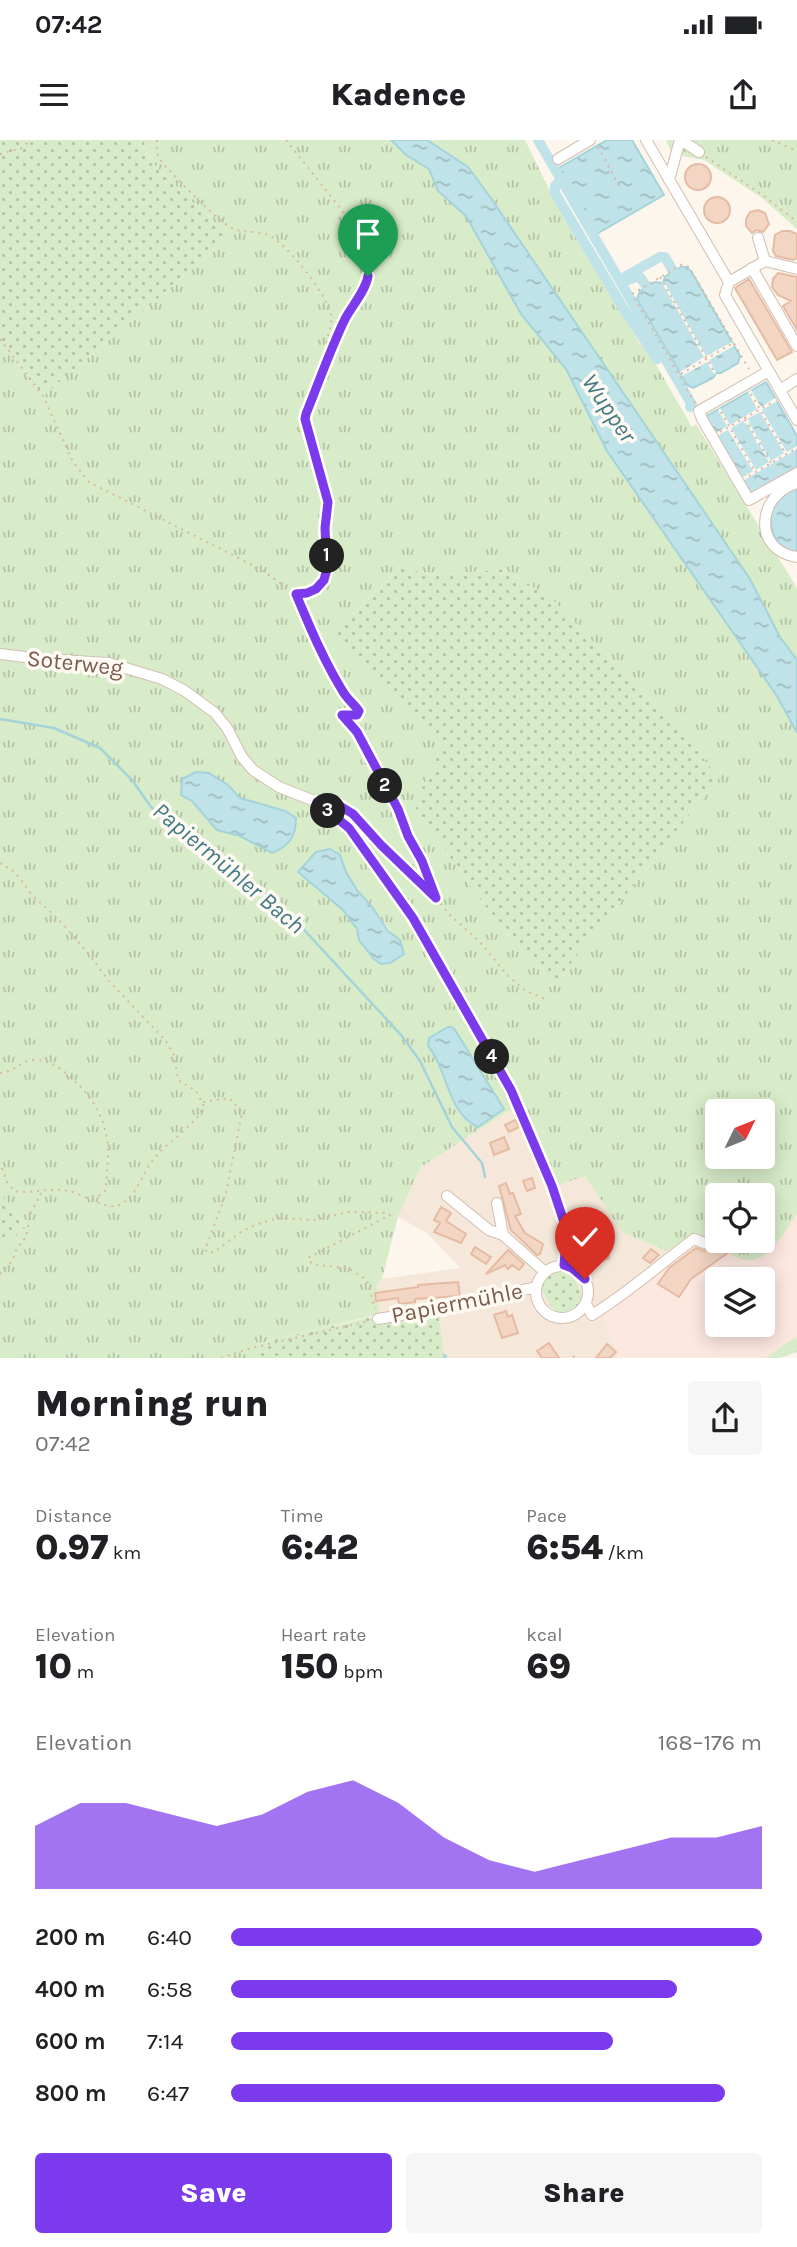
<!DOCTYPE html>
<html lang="en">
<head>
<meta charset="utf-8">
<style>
	body { margin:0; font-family:Karla,sans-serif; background:#f6f6f6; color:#202124; height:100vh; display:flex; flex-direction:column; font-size:26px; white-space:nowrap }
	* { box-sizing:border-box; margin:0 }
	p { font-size:23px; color:#757577 }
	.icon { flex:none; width:38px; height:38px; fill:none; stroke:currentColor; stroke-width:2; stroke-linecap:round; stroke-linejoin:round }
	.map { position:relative; height:1218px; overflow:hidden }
	.details { display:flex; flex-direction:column; background:#fff; flex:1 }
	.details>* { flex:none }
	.needle { width:46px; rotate:47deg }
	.controls { position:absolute; left:705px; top:959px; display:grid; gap:14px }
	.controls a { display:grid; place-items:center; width:70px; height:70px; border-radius:7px; background:#fff; box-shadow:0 4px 18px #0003; font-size:35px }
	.pin { position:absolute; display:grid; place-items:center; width:60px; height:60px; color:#fff; margin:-72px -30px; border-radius:50% 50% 50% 0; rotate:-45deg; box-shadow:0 0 7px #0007 }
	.pin .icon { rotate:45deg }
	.km { position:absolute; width:35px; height:35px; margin:-18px; border-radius:50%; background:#222; color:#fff; font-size:19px; line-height:35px; text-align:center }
	.round { display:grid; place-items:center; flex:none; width:74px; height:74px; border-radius:7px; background:#f6f6f6 }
	.headline { display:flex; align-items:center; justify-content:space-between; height:119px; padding:0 35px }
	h1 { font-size:38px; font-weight:800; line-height:52px }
	.figures { display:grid; grid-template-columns:repeat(3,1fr); gap:10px; height:119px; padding:7px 35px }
	.figures div { display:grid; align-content:center }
	.figures b { font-size:35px; font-weight:800 }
	.figures small { font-size:19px; font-weight:400 }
	.figures p { font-size:19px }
	.chart { height:196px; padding:14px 35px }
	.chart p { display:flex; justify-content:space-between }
	.chart svg { width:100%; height:126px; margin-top:7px; fill:#7c3aed; opacity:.7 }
	.button { display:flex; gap:14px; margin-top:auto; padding:14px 35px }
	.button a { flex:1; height:80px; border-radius:7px; background:#7c3aed; color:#fff; font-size:28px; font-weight:800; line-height:80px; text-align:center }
	.button a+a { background:#f6f6f6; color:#202124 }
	ul { padding:0 35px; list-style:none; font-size:23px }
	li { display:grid; grid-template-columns:112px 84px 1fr; align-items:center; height:52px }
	li i { height:18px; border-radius:9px; background:#7c3aed }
	.status { display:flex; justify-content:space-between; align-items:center; height:49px; padding:0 35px; background:#fff; direction:ltr }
	.status svg { height:19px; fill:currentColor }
	header { display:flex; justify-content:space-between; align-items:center; height:91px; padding:0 35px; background:#fff; font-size:32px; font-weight:800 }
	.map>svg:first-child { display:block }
	.residential { fill:#f5e8da }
	.commercial { fill:#fde8e0; fill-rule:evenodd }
	.grass { fill:url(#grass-dots) }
	.forest { fill:url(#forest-firs) }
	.park { fill:url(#park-tufts); fill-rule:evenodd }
	.water { fill:url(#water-ripples); stroke:#a5d3da; stroke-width:2 }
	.pier { fill:#fdf6ec; fill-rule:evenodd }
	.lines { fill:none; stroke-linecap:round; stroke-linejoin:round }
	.stream { stroke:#a5d3da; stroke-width:2.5 }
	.canal { stroke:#bfe3e8; stroke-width:10 }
	.building { fill:#f3d5c3; stroke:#e6bba3; stroke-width:2 }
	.minor-casing { stroke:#d1beb0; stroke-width:12 }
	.path { stroke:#d9b8a5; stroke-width:2; stroke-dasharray:2 5; stroke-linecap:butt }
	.minor { stroke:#fff; stroke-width:10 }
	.route-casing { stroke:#fff; stroke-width:14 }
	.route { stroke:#7c3aed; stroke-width:9 }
	.labels { text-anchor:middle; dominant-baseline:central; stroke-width:7; stroke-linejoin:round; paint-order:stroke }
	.street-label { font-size:23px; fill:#7a5c4d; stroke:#fffaf3 }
	.water-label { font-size:24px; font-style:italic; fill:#437c86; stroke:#fffaf3 }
</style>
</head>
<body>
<div class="status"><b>07:42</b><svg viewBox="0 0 49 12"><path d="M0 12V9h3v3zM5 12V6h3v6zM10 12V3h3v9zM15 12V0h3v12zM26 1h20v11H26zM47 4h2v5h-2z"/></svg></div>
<header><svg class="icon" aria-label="menu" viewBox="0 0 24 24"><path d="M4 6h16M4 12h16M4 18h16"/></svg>Kadence<svg class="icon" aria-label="share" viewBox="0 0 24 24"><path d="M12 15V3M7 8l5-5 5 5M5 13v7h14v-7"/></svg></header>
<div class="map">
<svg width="797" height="1218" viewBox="0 0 797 1218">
	<defs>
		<pattern id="grass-dots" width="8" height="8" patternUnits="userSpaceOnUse" patternTransform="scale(1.75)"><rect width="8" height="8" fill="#d8ecc9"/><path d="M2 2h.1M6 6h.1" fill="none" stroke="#b4c2a5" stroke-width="1.8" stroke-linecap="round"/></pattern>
		<pattern id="forest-firs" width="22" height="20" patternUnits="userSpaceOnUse" patternTransform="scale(1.75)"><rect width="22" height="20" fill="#d8ecc9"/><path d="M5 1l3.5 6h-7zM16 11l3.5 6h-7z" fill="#b4c2a5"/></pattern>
		<pattern id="park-tufts" width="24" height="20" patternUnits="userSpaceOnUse" patternTransform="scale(1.75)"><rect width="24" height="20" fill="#d8ecc9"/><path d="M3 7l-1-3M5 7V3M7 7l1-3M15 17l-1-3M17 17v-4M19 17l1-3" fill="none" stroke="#b4c2a5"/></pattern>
		<pattern id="water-ripples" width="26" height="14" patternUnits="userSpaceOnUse" patternTransform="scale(1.75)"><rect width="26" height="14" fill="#bfe3e8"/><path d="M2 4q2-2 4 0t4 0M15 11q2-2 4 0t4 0" fill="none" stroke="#a0bbbe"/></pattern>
	</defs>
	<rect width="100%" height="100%" fill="#fdf6ec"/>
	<path class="residential" d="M518 965 585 1035 623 1093 667 1111 635 1142 602 1167 618 1218H445L437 1167 380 1174 377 1144 382 1139 460 1128 427 1093 398 1077 421 1027Z"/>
	<path class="commercial" d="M797 1074V1196L765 1218H618L602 1167 635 1142 667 1111 694 1094 710 1099 729 1112 771 1110ZM718 1139H763V1185H718Z"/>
	<path class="grass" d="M0 0H144L147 17 229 98 43 256 25 231 0 206Z
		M401 427 434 435 504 429 551 458 689 600 719 638 553 846 481 761 414 666 330 495Z
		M0 1053 26 1087 0 1111Z
		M558 1131 572 1133 583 1158C576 1170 569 1175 555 1173L540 1147 545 1138Z
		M438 1172 445 1218H261L255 1204 371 1177 377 1183Z"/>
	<path class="forest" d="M797 1196V1212L780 1218H765Z"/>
	<path class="park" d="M144 0H391L406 15 429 29 438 51 466 76 521 174 566 229 607 311 777 556 797 593V1074C785 1091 765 1130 739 1118 723 1110 712 1099 695 1094L667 1111 623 1093 585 1036 552 1047 518 965 421 1027 398 1077 382 1139 377 1144 380 1174 256 1204 261 1218H0V1111L26 1087 0 1053V206L25 231 43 256 229 98 147 17ZM401 427 434 435 504 429 551 458 689 600 719 638 553 846 481 761 414 666 443 602 330 495ZM228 645 240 658 259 665 272 713 240 696 217 690 192 661ZM340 715C348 740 356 746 372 766 382 778 387 790 400 800H359C353 771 322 747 299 732ZM452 887 455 890 504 969H457L438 918ZM718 971H763V1017H718ZM718 1055H763V1101H718Z
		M427 0H525L549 49 640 204 647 209 692 287 696 284 797 448V520L780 497 750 439 488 54 468 27Z
		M666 0H797V89L762 58 704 20 672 14Z"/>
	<path class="water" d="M391 0H427L468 27 488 54 750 439 780 497 797 520V593L777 556 607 311 566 229 521 174 466 76 438 51 429 29 406 15Z
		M607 0H632L664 55 595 95 557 29Z
		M681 127H686L691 131 740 216 738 223 721 233H716L713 238 693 248 687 245 637 159 640 151 655 142 663 143 665 137Z
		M766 242 797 296V329L750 357 703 278Z
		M792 348H797V413C773 408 769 389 771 368Z
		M196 632 209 633 228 645 240 658 285 671 296 678C296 697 289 706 272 713L240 696 217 690 192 661 181 655 182 639Z
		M330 709 340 715 346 732 357 750 373 768 388 791 400 800 404 814 390 823 381 824 374 819 359 800 357 789 343 770 298 732 316 712Z
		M448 887H452L455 890 504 969 478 987C447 973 448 930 428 906L429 898Z"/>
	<path class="pier" d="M664 142 706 216 732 202 734 206 709 220 716 233 714 234 707 222 682 236 680 232 704 217 674 164 672 165 673 162 662 143Z
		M751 250 761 267 775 258 777 261 762 270 787 312 797 306V309L741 342 740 339 753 331 728 290 715 297 713 295 727 286 718 270 720 268 730 285 757 269 748 252ZM760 272 784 313 771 321 760 303 761 300H759L749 283 750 281 747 279ZM745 280 744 283 747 284 757 302 755 303 759 304 769 322 756 330 731 288Z"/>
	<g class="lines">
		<path class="stream" d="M0 579 54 588 100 608 132 640 151 667 172 686 195 700 266 753 295 780 402 896 420 921 452 987 482 1023 485 1037
			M444 1218 446 1216"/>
		<path class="canal" d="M538 0 692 265 690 267
			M561 40 555 46V53L622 166 657 219
			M626 136 660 117H665L673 131
			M628 140 639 136 647 147"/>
	</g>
	<path class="building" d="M685 37a13 13 0 1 1 26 0a13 13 0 1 1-26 0Z
		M704 70a13 13 0 1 1 26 0a13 13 0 1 1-26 0Z
		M758 70 765 73 769 84 763 92 756 90 752 93 746 86V79L750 72Z
		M782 91H790L797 94V118L793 120 776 116 773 111 775 95Z
		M778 133 797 137V190L783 166 791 161 778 155 772 147 773 139Z
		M749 139 792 212 777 220 735 148Z
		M515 980 519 987 509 992 505 985Z
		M504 997 509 1009 494 1015 490 1003Z
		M532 1038 535 1048 527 1051 523 1041Z
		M506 1043 510 1054 513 1053 521 1074 515 1076 525 1093 543 1104 540 1114 537 1115 511 1090 499 1046Z
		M441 1067 451 1073 446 1081 466 1094 461 1103 434 1092 440 1083 434 1080Z
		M598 1085 604 1104 607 1103 609 1118 591 1124 580 1099 582 1096 592 1093 591 1088Z
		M711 1099 729 1112 691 1139 679 1157 658 1144 669 1128 696 1108 704 1111 709 1109Z
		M475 1107 491 1117 486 1124 471 1114Z
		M651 1109 659 1115 650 1123 643 1118Z
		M508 1110 524 1124 519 1130 512 1125 508 1129 505 1125 486 1134Z
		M458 1142 460 1156 415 1159V1162L399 1164 398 1158 376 1161 375 1153 418 1147V1145Z
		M506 1171 508 1177 512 1175 518 1193 502 1198 494 1175Z
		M549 1203 559 1218H542L537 1211Z
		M607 1204 616 1212 610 1218H596Z"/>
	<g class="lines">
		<g class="minor-casing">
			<path id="minor" d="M646 0 729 142 725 155 797 280
				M681 0 699 12
				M558 19 590 0
				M669 40 680 0
				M765 121 797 129
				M752 128 797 206
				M729 142 765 121 758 98
				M769 231 699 271 702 279 749 360 797 333
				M780 250 797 239
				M797 343C756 355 753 411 797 417
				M0 514 41 519 109 523 162 539 185 551 215 573 227 588 242 617 253 630 279 647 317 662 349 689 413 778 518 965 552 1047 567 1091 564 1125
				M447 1056 489 1090 503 1095
				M497 1063 503 1095 545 1132
				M536 1152a26 26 0 1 1 52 0a26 26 0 1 1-52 0Z
				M586 1164 592 1175C628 1153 660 1124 694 1099L704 1103
				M378 1179 445 1168 536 1147"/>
		</g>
		<path class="path" d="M157 0V14L164 25C184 45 204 68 227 85 240 95 254 89 268 95 286 102 327 155 331 174 334 189 322 202 326 217
			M286 0 356 88 362 102 368 136 367 144 356 159 326 219 305 279 328 362 325 388 327 432 322 443 316 449 297 455
			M772 0 797 11
			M598 7 621 49
			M0 14 22 8 30 0
			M706 17 764 56 797 82
			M660 137 715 233
			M0 199 43 256 73 322 89 342 260 429 296 454 316 502 335 537 344 553 359 571 357 575H342L357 592 362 606 399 669 408 696 422 721 436 758
			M681 234 733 203
			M751 254 786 314
			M695 263 632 154 681 125 689 127 749 229
			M721 272 755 332
			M745 279 771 323
			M720 292 773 262
			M749 336 797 308
			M335 662 353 674 436 758 449 774 479 801 508 836 526 851 545 859
			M0 723 15 732 31 754 59 780 88 813 108 840 165 900 174 915 178 940 196 951 204 966C193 989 167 1001 152 1021 142 1034 134 1063 115 1066 100 1067 83 1054 69 1051 51 1047 33 1054 15 1051L8 1044 0 1024
			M0 933C14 932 21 920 35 920 49 920 59 927 69 936 92 955 108 981 108 1012 108 1025 106 1037 106 1050L95 1059
			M203 962 229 958 242 972 226 1053 205 1110 208 1113 214 1112 241 1092 255 1085 277 1078 315 1080 348 1072 388 1073 390 1075 308 1118 312 1124 350 1129 367 1140 375 1169
			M0 1134 12 1121 17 1108 26 1097 31 1073 41 1053
			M573 1216 575 1218
			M221 1218 251 1208 369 1181"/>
		<use href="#minor" class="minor"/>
	</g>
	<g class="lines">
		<g class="route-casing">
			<path id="route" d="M368 136C366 150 352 166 345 179 330 210 319 242 306 274L305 279 328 362 325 388 327 429 324 440 316 449 307 453 296 454C310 487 323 519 342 550 346 558 354 564 359 571L357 575H342L357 592 398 669 408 696 422 721 436 758 381 705 353 674 332 661 317 662 349 688 413 778 511 950 552 1046 567 1091 564 1125 572 1128 585 1139"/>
		</g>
		<use href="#route" class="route"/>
	</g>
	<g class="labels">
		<g class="street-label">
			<text transform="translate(75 523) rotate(6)">Soterweg</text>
			<text transform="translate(457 1163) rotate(-11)">Papiermühle</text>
		</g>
		<g class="water-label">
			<text transform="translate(609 268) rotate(56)">Wupper</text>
			<text transform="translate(229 728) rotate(40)">Papiermühler Bach</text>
		</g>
	</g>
</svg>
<div class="controls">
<a><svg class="needle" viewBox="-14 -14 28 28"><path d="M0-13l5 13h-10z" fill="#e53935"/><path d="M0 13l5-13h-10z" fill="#757577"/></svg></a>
<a><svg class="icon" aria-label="locate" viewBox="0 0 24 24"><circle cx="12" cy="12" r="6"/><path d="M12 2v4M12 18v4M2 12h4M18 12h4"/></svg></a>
<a><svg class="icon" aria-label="layers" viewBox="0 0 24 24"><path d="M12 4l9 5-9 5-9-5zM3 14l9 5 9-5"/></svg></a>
</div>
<div class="pin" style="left:368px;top:136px;background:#1e9e55"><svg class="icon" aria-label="arrive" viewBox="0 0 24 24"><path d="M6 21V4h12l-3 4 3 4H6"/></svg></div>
<div class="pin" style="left:585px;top:1139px;background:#d93025"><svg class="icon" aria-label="check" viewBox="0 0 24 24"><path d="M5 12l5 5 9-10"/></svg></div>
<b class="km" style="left:327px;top:416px">1</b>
<b class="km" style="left:385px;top:646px">2</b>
<b class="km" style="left:328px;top:671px">3</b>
<b class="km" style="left:492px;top:917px">4</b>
</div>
<section class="details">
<div class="headline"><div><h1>Morning run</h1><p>07:42</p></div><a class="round"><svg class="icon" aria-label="share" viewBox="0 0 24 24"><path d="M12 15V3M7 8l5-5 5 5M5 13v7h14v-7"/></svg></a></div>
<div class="figures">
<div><p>Distance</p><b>0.97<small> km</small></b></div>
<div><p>Time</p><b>6:42</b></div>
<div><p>Pace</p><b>6:54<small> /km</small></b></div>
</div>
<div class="figures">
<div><p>Elevation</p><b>10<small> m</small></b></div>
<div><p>Heart rate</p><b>150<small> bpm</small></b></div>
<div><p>kcal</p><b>69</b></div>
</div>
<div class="chart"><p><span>Elevation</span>168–176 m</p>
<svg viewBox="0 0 160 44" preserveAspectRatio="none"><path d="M0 44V22L10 14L20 14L30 18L40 22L50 18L60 10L70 6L80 14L90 26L100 34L110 38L120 34L130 30L140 26L150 26L160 22V44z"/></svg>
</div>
<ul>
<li><b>200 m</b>6:40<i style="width:100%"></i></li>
<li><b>400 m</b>6:58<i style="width:84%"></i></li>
<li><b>600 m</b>7:14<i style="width:72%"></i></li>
<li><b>800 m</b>6:47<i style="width:93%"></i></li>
</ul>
<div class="button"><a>Save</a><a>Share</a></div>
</section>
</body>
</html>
